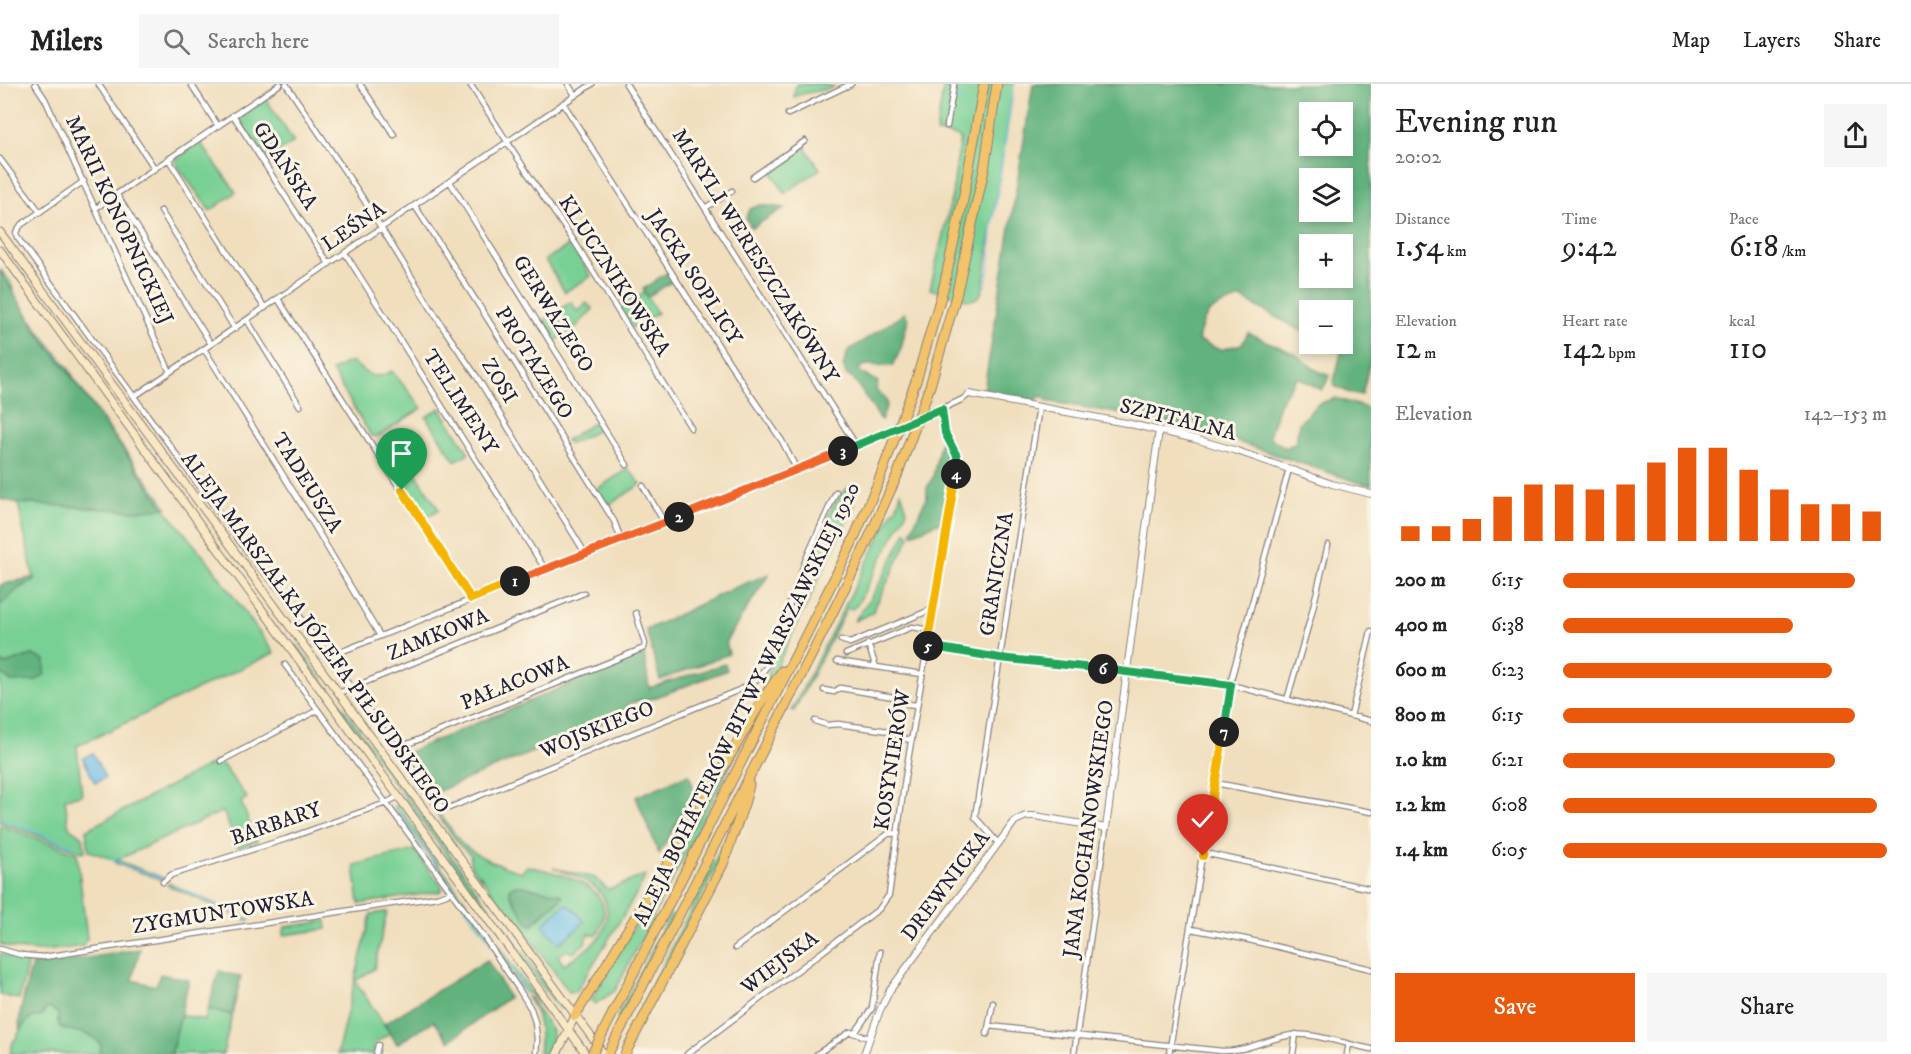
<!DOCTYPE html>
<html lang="en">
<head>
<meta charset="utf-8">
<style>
	body { margin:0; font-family:"IM FELL DW Pica",serif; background:#f6f6f6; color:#222; height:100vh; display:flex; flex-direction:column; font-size:22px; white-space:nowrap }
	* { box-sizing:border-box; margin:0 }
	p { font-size:20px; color:#767676 }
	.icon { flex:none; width:33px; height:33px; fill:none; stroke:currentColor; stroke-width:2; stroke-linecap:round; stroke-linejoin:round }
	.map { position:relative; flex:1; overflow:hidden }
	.sheet { display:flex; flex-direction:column; background:#fff; width:540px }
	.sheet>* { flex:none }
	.controls { position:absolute; left:1299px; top:18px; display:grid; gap:12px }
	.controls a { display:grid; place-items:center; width:54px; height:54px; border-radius:0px; background:#fff; box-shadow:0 3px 9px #0003; font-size:30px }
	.pin { position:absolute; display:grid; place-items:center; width:51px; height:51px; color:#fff; margin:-62px -26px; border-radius:50% 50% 50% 0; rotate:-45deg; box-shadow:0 0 6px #0007 }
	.pin .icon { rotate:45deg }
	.km { position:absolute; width:30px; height:30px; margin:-15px; border-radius:50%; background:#222; color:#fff; font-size:16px; line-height:30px; text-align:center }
	.round { display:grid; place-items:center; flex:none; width:63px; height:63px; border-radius:0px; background:#f6f6f6 }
	.overview { display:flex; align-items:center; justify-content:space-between; height:102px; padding:0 24px }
	h1 { font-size:33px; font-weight:600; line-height:45px }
	.stats { display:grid; grid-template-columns:repeat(3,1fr); gap:9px; height:102px; padding:6px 24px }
	.stats div { display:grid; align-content:center }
	.stats b { font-size:30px; font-weight:600 }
	.stats small { font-size:16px; font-weight:400 }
	.stats p { font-size:16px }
	.chart { height:168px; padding:12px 24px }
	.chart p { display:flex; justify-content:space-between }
	.chart svg { width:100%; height:108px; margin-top:6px; stroke:#ea580c; stroke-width:6 }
	.cta { display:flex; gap:12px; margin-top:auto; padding:12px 24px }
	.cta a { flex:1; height:69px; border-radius:0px; background:#ea580c; color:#fff; font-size:24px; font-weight:600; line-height:69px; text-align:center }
	.cta a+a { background:#f6f6f6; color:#222 }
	ul { padding:0 24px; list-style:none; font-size:20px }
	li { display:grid; grid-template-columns:96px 72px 1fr; align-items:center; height:45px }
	li i { height:15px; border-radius:8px; background:#ea580c }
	header { display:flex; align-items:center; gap:36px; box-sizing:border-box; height:84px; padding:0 30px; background:#fff; border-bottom:2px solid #e0e0e0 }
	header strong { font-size:28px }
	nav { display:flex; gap:33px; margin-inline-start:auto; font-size:21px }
	.search { width:420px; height:54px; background:#f6f6f6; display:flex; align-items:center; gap:15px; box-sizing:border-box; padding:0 21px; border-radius:0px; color:#767676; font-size:22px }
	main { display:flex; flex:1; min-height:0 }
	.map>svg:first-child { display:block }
	.green { fill:#79d095; stroke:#4e7968; stroke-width:1.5; fill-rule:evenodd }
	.forest { fill:#62b27e; stroke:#426a5c; stroke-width:1.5; fill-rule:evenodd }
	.water { fill:#6dbfe9; stroke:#487092; stroke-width:1.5 }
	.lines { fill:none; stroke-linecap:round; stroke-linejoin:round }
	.stream { stroke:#6dbfe9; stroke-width:1.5 }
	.minor-casing { stroke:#89807c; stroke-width:7 }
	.tertiary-casing { stroke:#89807c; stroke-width:8 }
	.secondary-casing { stroke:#89807c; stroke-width:9 }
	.motorway-casing { stroke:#89807c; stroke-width:11 }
	.minor { stroke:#fff; stroke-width:4.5 }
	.tertiary { stroke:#fff; stroke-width:6 }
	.secondary { stroke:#fae7c3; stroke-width:7 }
	.motorway { stroke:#f2c36a; stroke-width:9 }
	.motorway-bridge-casing { stroke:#89807c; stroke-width:11; stroke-linecap:butt }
	.motorway-bridge { stroke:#f2c36a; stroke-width:9 }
	.split-1-casing { stroke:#fff; stroke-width:12 }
	.split-2-casing { stroke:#fff; stroke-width:12 }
	.split-3-casing { stroke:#fff; stroke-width:12 }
	.split-4-casing { stroke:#fff; stroke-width:12 }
	.split-5-casing { stroke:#fff; stroke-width:12 }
	.split-6-casing { stroke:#fff; stroke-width:12 }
	.split-7-casing { stroke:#fff; stroke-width:12 }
	.split-8-casing { stroke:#fff; stroke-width:12 }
	.split-1 { stroke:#f5b400; stroke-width:8 }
	.split-2 { stroke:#f0652b; stroke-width:8 }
	.split-3 { stroke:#f0652b; stroke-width:8 }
	.split-4 { stroke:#22a559; stroke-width:8 }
	.split-5 { stroke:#f5b400; stroke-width:8 }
	.split-6 { stroke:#22a559; stroke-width:8 }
	.split-7 { stroke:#22a559; stroke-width:8 }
	.split-8 { stroke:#f5b400; stroke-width:8 }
	.labels { text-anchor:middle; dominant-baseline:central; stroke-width:6; stroke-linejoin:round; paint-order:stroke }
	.street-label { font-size:21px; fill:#22223b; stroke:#fcf5e5 }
</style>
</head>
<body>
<header>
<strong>Milers</strong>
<div class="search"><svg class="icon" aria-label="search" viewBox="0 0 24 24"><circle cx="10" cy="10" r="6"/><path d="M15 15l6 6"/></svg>Search here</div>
<nav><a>Map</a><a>Layers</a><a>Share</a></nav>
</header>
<main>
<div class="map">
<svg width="1371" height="970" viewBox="0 0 1371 970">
	<rect width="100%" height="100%" fill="#fcf5e5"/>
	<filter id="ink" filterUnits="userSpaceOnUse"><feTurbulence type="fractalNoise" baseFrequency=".0167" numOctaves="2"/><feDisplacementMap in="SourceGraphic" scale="12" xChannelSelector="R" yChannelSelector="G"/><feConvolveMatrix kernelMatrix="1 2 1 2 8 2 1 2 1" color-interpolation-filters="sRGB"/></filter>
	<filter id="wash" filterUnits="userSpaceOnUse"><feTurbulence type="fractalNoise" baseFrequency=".008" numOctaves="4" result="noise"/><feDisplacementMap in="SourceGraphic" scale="24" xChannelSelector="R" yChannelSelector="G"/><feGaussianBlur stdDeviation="1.35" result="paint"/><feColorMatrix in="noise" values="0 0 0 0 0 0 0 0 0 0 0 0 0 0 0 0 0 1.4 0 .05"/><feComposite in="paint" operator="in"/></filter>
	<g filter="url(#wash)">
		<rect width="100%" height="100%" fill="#f0debd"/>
		<path class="green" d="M796 0H822L834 3C821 8 807 7 794 13Z
			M944 0H1014L982 208C979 214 975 216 968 216L930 205 952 112 960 54 953 51 936 49Z
			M266 15 294 58 266 76 238 34Z
			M200 58 236 108 210 127 174 77Z
			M804 62 820 85 785 109 770 86Z
			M571 160 591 192 565 208 545 176Z
			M0 185 10 197 16 213 35 242 68 283 76 298 111 348 167 423 164 424 211 481 274 569 77 662 82 711 65 714 68 739 70 744 83 753 85 767 83 768 0 738V588L11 598 32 571 6 580 0 579V521L19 504 34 496 18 419 136 427 163 423 77 301 65 283 42 255 12 209Z
			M645 208 657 229 632 244 619 224Z
			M571 218 578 228 586 219 593 225 576 243 554 258 541 238Z
			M353 278C366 291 375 297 392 287L422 324 377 353 371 352 332 287 344 280Z
			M440 324 469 369 455 377 426 333Z
			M598 336 600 343 595 348 572 359H568L566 356Z
			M394 354 439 426 423 435 379 364Z
			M628 385 641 400 609 421 597 405Z
			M849 403 853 420H855L775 586 760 612C779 562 795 509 816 459 825 439 831 418 849 403Z
			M901 408 907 427 857 521 852 525 847 524 794 627 792 626 893 427 896 425Z
			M906 447 910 452 872 529 854 537C876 509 891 479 906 447Z
			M297 561 502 841 561 919 559 925 294 563Z
			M743 657 615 907 595 920 591 916Z
			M390 666 394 668 462 760C479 773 501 783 522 788L527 782C561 789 627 804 596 852L592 850 587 851 585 859 573 869 567 866 558 872 564 881C576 873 588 865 598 855 603 849 606 842 607 834 611 802 577 792 553 784L595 794 608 806 646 791 639 806 576 908H569L515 834 493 810 484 797 480 790V794C474 787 467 781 471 771L460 762ZM521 802 561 810V815L532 841 528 839Z
			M219 676 247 714 241 718 257 757 238 764 223 727 117 776 163 794 162 796 115 779V776L89 767 86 746Z
			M396 721 399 722 433 773 549 932 531 910 524 908 485 850 394 724Z
			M0 741 77 769 87 855 83 862C54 866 28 871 0 860Z
			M730 746 716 784 623 967 621 964Z
			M414 766 442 802V807L359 820 354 781Z
			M169 799 250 836H247L167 801Z
			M387 828 374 885 355 897 390 949 375 959 373 970H337L371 830Z
			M670 830 673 832 620 935 617 933Z
			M326 837 327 845 283 851 285 843Z
			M0 870 28 877 19 915 0 911Z
			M527 913 530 914 552 947V956L544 970H539C542 950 539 929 527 913Z
			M47 924H50L58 929V938L64 945C78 947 92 948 101 961L100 970H10L13 958 15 956C21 946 26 931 40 932Z
			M208 925 232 931 223 970H171L181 931 205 936Z"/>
		<path class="forest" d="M1033 0H1371V274L1362 311 1350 309 1333 301 1346 250 1343 249 1342 226H1310L1309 251 1241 214C1213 224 1204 224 1198 256L1220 266 1242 260 1248 249 1295 270 1316 286 1330 292 1322 306 1297 293 1279 320 1269 353 1286 364 1296 358 1299 339 1318 320 1335 314 1370 325 1371 401 1360 399 1208 348 1145 334 1047 317V314L1039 312 1037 317 984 306ZM1310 28H1342V62H1310ZM1310 94H1342V128H1310ZM1310 160H1342V194H1310Z
			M760 121 784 124 752 144 746 135 750 125Z
			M0 187 42 255 65 283 164 424 136 427 18 419 0 415Z
			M668 188 673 197 647 213 643 205Z
			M905 229 908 235 901 264 893 282 865 281 858 285 863 290 878 298 876 307 885 313 887 320 881 336 855 297 846 290 843 282 848 267Z
			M945 353C958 378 957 383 948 409L949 412 945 436 912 450 911 447 927 412V404L933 393 940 360Z
			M769 490 726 557 729 570 660 596 646 546 734 504Z
			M34 493V496L19 504 0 521V501Z
			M644 569 649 604 725 580 727 586 641 619 639 616 627 621 629 628 436 708 408 668Z
			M32 571 45 576V590L35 597 11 598 0 588V579L6 580Z
			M689 690 695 708 659 770 636 713Z
			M513 802H521L561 810 563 812 533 839V842L528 839 510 810V804Z
			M140 865 132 896 156 902 160 890 189 896 171 970H100L101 961C89 944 74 951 59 942L58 929 50 924H47L40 933C30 931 25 939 20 946 16 936 29 894 32 880L70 877Z
			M487 876 504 904 508 914 449 957 434 937 397 960 384 940Z
			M219 887 241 893 232 931 208 925Z"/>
		<path class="water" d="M93 669 105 694 95 699 83 674Z
			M566 820 574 825 585 838 559 860 543 841Z"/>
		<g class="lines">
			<path class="stream" d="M960 6 958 17H961
				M985 203 989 183 992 143 1014 0
				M785 553 817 480H819
				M397 726 524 905
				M0 734 74 763
				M107 774 162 795
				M174 801 246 835
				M507 828 534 865"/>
		</g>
	</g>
	<g filter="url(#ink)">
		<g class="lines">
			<g class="minor-casing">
				<path id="minor" d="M35 0 45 15 170 288
					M191 0 218 42
					M286 0 362 113 444 245 477 293 585 469
					M360 0 394 51
					M470 0 530 93 576 160 691 344
					M568 0 575 11
					M626 0 856 361
					M99 1 155 85
					M563 19 745 303 782 357 797 386
					M788 30 851 0
					M233 31 329 180
					M947 42 954 0
					M0 75 40 128
					M169 76 238 185 265 224
					M753 93 805 57
					M84 97 21 141 16 148 17 153 258 482 288 515 319 561 444 726 739 606 756 596 767 582 806 475 836 408
					M450 98 627 381
					M117 111 211 260
					M415 122 487 234 614 437 621 455
					M96 124 280 0
					M705 124 732 107
					M161 127 235 245
					M345 169 545 485
					M278 215 471 515
					M247 236 300 322
					M204 265 305 426 380 552
					M135 312 592 0
					M643 402 664 438
					M841 556 850 559 933 525
					M868 560 876 583
					M927 562 1000 574 1135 588 1231 601 1371 637
					M846 570 912 543 930 546
					M328 573 910 340 963 315 969 310
					M837 577 922 590
					M285 581 482 850 520 907 531 925 535 938 537 955 536 970
					M824 606 834 608 840 604 905 615 907 620 917 621
					M339 609 584 509
					M1287 616 1311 532 1328 461
					M1351 632 1371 547
					M815 637 827 641 838 640 896 648 899 654 912 656
					M398 664 644 564 645 560 636 529
					M221 677 318 626
					M1215 699 1371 728
					M998 759 975 733 1039 323
					M1204 769 1371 805
					M163 798 171 791 286 755 386 719 399 712
					M1191 845 1245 855 1371 885
					M735 864 888 750 898 749
					M0 865 21 871 44 873 437 813 452 808
					M989 942 1222 967C1246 968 1268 954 1292 951 1311 948 1350 961 1371 965
					M855 949 872 924 880 868
					M987 950 993 919
					M376 970 378 961
					M687 970 879 825 889 811 905 694 957 386V372L945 349 942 325
					M817 970 850 948 870 954
					M1074 970 1106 744
					M1169 970 1232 592 1289 385
					M1293 970 1296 950
					M1347 970 1349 960"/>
			</g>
			<g class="tertiary-casing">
				<path id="tertiary" d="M969 310 1126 339 1195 355 1237 367 1332 400 1371 410
					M864 970 880 926 890 906 1015 737 1026 732H1035L1106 744 1159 346"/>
			</g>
			<g class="secondary-casing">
				<path id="secondary" d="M0 148 604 970
					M0 166 586 970
					M557 970 575 932"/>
			</g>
			<g class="motorway-casing">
				<path id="motorway" d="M944 202 963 116 984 0
					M956 212 984 86 997 0
					M614 927 804 555 850 463 878 399
					M575 932 664 786 761 618 782 587
					M608 970 817 560 862 469 897 392
					M625 970 723 780 745 717 749 701"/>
			</g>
			<use href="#minor" class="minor"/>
			<use href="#tertiary" class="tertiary"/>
			<use href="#secondary" class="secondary"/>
			<use href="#motorway" class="motorway"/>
			<g class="motorway-bridge-casing">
				<path id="motorway-bridge" d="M897 392 930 302 956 212
					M878 399 916 297 944 202
					M592 970 614 927"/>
			</g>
			<use href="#motorway-bridge" class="motorway-bridge"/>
		</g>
	</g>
	<g class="lines" filter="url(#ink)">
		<g class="split-1-casing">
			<path id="split-1" d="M402 406 471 515 515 497"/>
		</g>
		<g class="split-2-casing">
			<path id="split-2" d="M515 497 679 433"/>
		</g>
		<g class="split-3-casing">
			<path id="split-3" d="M679 433 843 367"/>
		</g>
		<g class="split-4-casing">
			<path id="split-4" d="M843 367 942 325 945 349 957 372 956 390"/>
		</g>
		<g class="split-5-casing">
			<path id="split-5" d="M928 562H927L956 390"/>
		</g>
		<g class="split-6-casing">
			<path id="split-6" d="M928 562 1000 574 1103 585"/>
		</g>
		<g class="split-7-casing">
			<path id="split-7" d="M1103 585 1231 601 1224 648"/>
		</g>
		<g class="split-8-casing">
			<path id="split-8" d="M1203 772 1224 648"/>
		</g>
		<use href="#split-1" class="split-1"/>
		<use href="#split-2" class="split-2"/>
		<use href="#split-3" class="split-3"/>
		<use href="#split-4" class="split-4"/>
		<use href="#split-5" class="split-5"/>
		<use href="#split-6" class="split-6"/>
		<use href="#split-7" class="split-7"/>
		<use href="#split-8" class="split-8"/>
	</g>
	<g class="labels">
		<g class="street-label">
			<text transform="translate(285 82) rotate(57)">GDAŃSKA</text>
			<text transform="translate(119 136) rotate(65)">MARII KONOPNICKIEJ</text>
			<text transform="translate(354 143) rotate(-34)">LEŚNA</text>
			<text transform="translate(755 172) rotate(58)">MARYLI WERESZCZAKÓWNY</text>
			<text transform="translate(614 192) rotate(57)">KLUCZNIKOWSKA</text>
			<text transform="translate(694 193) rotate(57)">JACKA SOPLICY</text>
			<text transform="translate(553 230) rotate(58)">GERWAZEGO</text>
			<text transform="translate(534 279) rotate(58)">PROTAZEGO</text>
			<text transform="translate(499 297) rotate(58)">ZOSI</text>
			<text transform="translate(460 318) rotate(57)">TELIMENY</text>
			<text transform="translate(1178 336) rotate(14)">SZPITALNA</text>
			<text transform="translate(307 399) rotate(58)">TADEUSZA</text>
			<text transform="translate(997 490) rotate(-81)">GRANICZNA</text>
			<text transform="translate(315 549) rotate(54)">ALEJA MARSZAŁKA JÓZEFA PIŁSUDSKIEGO</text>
			<text transform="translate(438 551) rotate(-22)">ZAMKOWA</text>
			<text transform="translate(515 599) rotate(-22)">PAŁACOWA</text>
			<text transform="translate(747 620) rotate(-64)">ALEJA BOHATERÓW BITWY WARSZAWSKIEJ 1920</text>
			<text transform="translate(597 646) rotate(-22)">WOJSKIEGO</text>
			<text transform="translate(893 676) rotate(-81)">KOSYNIERÓW</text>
			<text transform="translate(276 740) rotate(-19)">BARBARY</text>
			<text transform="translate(1089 745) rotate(-82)">JANA KOCHANOWSKIEGO</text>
			<text transform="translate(946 802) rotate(-53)">DREWNICKA</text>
			<text transform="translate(223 829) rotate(-9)">ZYGMUNTOWSKA</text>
			<text transform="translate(780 879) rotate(-37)">WIEJSKA</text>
		</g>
	</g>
</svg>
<div class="controls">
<a><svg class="icon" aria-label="locate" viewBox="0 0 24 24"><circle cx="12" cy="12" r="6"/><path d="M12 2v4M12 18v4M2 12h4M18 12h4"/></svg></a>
<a><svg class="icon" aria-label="layers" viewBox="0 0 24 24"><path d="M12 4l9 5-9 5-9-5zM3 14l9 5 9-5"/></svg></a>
<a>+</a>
<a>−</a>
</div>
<div class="pin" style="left:402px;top:406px;background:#1e9e55"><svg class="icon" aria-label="arrive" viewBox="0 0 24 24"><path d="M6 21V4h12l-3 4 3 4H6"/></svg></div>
<div class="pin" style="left:1203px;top:772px;background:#d93025"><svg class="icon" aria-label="check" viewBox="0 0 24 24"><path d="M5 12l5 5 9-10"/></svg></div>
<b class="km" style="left:515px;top:497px">1</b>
<b class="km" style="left:679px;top:433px">2</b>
<b class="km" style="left:843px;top:367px">3</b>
<b class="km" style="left:956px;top:390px">4</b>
<b class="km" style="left:928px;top:562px">5</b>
<b class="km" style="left:1103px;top:585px">6</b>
<b class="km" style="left:1224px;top:648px">7</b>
</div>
<section class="sheet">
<div class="overview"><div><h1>Evening run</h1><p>20:02</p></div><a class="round"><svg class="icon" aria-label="share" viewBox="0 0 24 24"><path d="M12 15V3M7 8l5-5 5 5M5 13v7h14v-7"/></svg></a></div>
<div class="stats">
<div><p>Distance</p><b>1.54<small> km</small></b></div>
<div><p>Time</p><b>9:42</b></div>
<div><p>Pace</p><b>6:18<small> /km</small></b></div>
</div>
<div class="stats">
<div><p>Elevation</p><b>12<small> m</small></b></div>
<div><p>Heart rate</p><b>142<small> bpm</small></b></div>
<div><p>kcal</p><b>110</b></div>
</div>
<div class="chart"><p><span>Elevation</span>142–153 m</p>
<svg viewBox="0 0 160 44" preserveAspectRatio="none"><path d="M5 44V38M15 44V38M25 44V35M35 44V26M45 44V21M55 44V21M65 44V23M75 44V21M85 44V12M95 44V6M105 44V6M115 44V15M125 44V23M135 44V29M145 44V29M155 44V32"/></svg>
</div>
<ul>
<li><b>200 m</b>6:15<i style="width:90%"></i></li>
<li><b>400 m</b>6:38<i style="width:71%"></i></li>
<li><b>600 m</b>6:23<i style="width:83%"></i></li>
<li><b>800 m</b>6:15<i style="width:90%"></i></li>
<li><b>1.0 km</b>6:21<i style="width:84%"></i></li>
<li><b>1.2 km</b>6:08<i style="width:97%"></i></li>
<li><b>1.4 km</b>6:05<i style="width:100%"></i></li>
</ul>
<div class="cta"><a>Save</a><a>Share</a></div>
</section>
</main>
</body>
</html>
